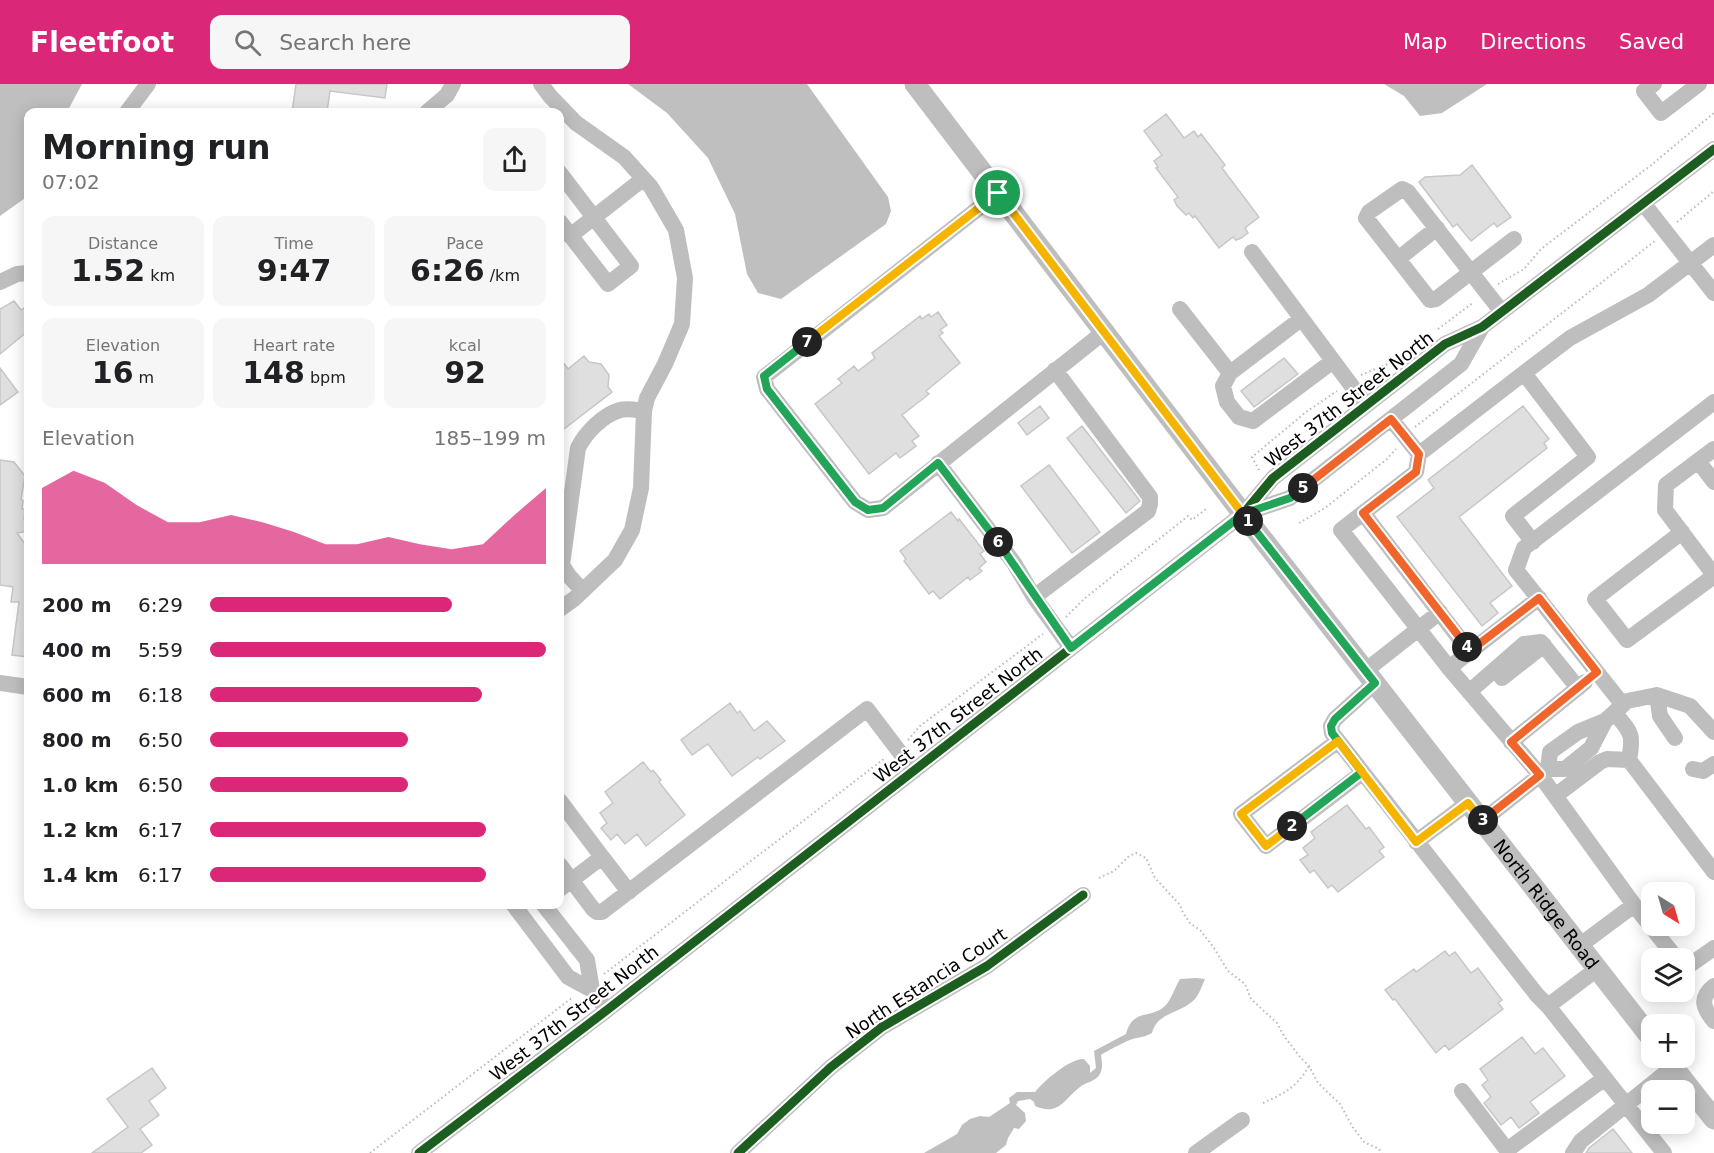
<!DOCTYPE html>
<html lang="en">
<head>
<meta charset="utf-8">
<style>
	body { margin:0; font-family:"DejaVu Sans",sans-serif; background:#f6f6f6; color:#202124; height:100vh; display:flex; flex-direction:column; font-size:22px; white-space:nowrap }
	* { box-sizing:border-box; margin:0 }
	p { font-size:20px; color:#757577 }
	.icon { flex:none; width:33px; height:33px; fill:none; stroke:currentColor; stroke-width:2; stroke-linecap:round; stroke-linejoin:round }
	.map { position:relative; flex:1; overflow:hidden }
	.details { position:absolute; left:24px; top:24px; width:540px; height:801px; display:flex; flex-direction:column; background:#fff; border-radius:12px; box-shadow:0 3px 15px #0003 }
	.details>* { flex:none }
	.needle { width:39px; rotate:143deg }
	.fabs { position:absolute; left:1641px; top:798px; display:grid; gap:12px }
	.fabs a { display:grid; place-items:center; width:54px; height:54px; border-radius:12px; background:#fff; box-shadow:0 3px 15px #0003; font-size:30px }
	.pin { position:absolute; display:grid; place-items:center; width:51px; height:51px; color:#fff; margin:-26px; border:3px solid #fff; border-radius:50%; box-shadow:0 2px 6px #0007 }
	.km { position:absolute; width:30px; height:30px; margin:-15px; border-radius:50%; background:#222; color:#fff; font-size:16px; line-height:30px; text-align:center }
	.round { display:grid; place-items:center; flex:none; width:63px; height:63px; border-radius:12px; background:#f6f6f6 }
	.summary { display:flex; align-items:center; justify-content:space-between; height:102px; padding:0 18px }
	h1 { font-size:33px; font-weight:700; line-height:45px }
	.stats { display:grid; grid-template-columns:repeat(3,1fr); gap:9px; height:102px; padding:6px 18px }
	.stats div { display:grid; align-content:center; border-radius:12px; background:#f6f6f6; text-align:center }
	.stats b { font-size:30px; font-weight:700 }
	.stats small { font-size:16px; font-weight:400 }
	.stats p { font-size:16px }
	.chart { height:168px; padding:12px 18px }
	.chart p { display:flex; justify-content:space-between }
	.chart svg { width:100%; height:108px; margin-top:6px; fill:#db2777; opacity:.7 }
	ul { padding:0 18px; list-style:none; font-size:20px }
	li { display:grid; grid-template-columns:96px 72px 1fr; align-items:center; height:45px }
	li i { height:15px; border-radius:8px; background:#db2777 }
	header { display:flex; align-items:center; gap:36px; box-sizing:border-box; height:84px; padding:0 30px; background:#db2777; color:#fff }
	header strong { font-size:28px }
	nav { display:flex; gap:33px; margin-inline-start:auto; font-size:21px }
	.search { width:420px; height:54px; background:#f6f6f6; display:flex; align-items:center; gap:15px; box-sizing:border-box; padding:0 21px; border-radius:12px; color:#757577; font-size:22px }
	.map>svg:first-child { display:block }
	.water { fill:#bfbfbf }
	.building { fill:#dfdfdf; stroke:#c7c7c7; stroke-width:1.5 }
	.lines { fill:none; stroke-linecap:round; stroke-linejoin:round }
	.path { stroke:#b9b9b9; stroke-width:2; stroke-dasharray:1.5 3; stroke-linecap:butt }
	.minor { stroke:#bebebe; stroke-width:16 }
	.major { stroke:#bebebe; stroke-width:21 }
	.cycleway-casing { stroke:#fff; stroke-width:13 }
	.cycleway { stroke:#1b5e20; stroke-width:9 }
	.split-1-casing { stroke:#fff; stroke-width:12 }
	.split-2-casing { stroke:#fff; stroke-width:12 }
	.split-3-casing { stroke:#fff; stroke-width:12 }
	.split-4-casing { stroke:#fff; stroke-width:12 }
	.split-5-casing { stroke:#fff; stroke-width:12 }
	.split-6-casing { stroke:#fff; stroke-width:12 }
	.split-7-casing { stroke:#fff; stroke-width:12 }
	.split-8-casing { stroke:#fff; stroke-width:12 }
	.split-1 { stroke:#f5b400; stroke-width:8 }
	.split-2 { stroke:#22a559; stroke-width:8 }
	.split-3 { stroke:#f5b400; stroke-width:8 }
	.split-4 { stroke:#f0652b; stroke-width:8 }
	.split-5 { stroke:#f0652b; stroke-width:8 }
	.split-6 { stroke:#22a559; stroke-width:8 }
	.split-7 { stroke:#22a559; stroke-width:8 }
	.split-8 { stroke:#f5b400; stroke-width:8 }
	.labels { text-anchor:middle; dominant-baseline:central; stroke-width:4.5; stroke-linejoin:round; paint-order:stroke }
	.street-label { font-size:18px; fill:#000; stroke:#fff }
</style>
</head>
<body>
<header>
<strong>Fleetfoot</strong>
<div class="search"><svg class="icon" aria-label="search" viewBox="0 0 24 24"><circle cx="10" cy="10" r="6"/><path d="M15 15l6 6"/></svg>Search here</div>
<nav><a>Map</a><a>Directions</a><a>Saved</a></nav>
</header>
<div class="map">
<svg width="1714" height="1069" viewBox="0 0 1714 1069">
	<rect width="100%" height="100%" fill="#fff"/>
	<path class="water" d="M0 0H82L67 28H28V112L0 132Z
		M628 0H807L888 113 891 127 886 140 781 215 758 209 747 190 735 130 708 74 667 29Z
		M1384 0H1487L1442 29 1420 32 1404 12Z
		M1196 894 1205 895C1201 904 1198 915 1189 920 1175 930 1157 930 1152 949 1145 953 1140 953 1133 955 1128 956 1105 968 1101 971 1102 978 1103 984 1100 990 1095 998 1086 998 1080 1003 1065 1014 1059 1033 1035 1022L1034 1018 1030 1015 1018 1017 1016 1021 1025 1029 1026 1037 1019 1045 1014 1044 1008 1054 1006 1061 996 1069H924L957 1050 962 1041 970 1035 980 1032 989 1033 1010 1019 1009 1014 1017 1008H1035C1044 997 1070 974 1084 975L1090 982V989L1096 984 1094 967 1126 950C1133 923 1152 936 1166 921 1172 914 1175 903 1180 895Z"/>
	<path class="building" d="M296 0H387L385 14 330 7 327 28H292Z
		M1166 30 1184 54 1194 47 1198 53 1201 50 1225 81 1222 84 1259 133 1245 144 1248 149 1241 154 1236 156 1233 153 1219 164 1195 132 1193 134 1189 129 1186 131 1177 122 1174 116 1178 113 1156 84 1158 83 1154 77 1162 71 1144 47Z
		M1472 81 1511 133 1497 143 1494 139 1471 157 1457 140 1453 143 1419 98 1425 93 1460 91Z
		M14 217 21 226 24 224 28 229V247L0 270V225Z
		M938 228 947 241 940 246 943 249 939 252 960 279 926 307 929 310 902 331 919 352 912 357 916 362 900 374 896 369 869 390 815 320 842 299 838 295 854 282 858 287 875 274 872 269 920 232 922 235 929 230 931 233Z
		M584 272 589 278 601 280 609 291 608 303 612 308 560 348V274L568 285Z
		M1284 274 1298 290 1254 323 1241 307Z
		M0 284 18 308 0 321Z
		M1040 322 1049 334 1027 351 1018 339Z
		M1523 322 1549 355 1544 359 1547 364 1459 433 1512 502 1490 519 1498 529 1482 542 1397 433 1434 404 1428 396Z
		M1082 342 1140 417 1126 429 1067 354Z
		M0 376 14 378 25 392 21 415 23 417 22 425H25L24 435H28V447L17 449 28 464V573L12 571 19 518H11L13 503 0 501Z
		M1049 381 1100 448 1072 469 1021 402Z
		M951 428 958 437 959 435 984 467 980 470 986 478 979 484 982 487 970 496 968 493 940 515 933 507 929 510 904 477 906 475 900 467Z
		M730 619 737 629 740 627 754 647 767 637 785 657 760 675 758 673 732 692 708 660 692 671 681 656Z
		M643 678 651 688 653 686 661 696 659 698 685 731 646 762 637 750 625 760 617 750 611 756 601 744 607 739 600 729 613 719 605 708Z
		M1347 721 1366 745 1369 743 1384 763 1379 767 1384 773 1338 808 1332 801 1328 804 1314 786 1310 789 1300 776 1308 771 1303 764 1315 754 1311 748Z
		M1445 867 1449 872 1455 868 1471 889 1478 884 1502 916 1498 919 1503 925 1449 966 1445 961 1436 969 1395 915 1393 916 1385 906 1414 885 1416 888Z
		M1522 953 1535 970 1543 964 1565 992 1530 1018 1539 1029 1519 1044 1511 1033 1501 1041 1484 1019 1491 1013 1482 1001 1488 996 1480 985Z
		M152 984 166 1004 149 1017 159 1031 140 1045 152 1061 141 1069H92L128 1043 107 1015Z
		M1613 1045 1632 1069H1586L1589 1064Z"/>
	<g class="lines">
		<path class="path" d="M1677 138 1714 107
			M1498 200 1524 185 1541 165 1650 82 1714 29
			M1438 245 1474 218
			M1361 291 1387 280 1419 259
			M1415 343 1655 157
			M1259 386 1252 373 1306 328 1337 307
			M1299 439 1325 424 1387 375 1396 365
			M1066 533 1084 515 1188 432 1192 436 1206 425
			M908 656 920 642 1043 550
			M1099 794 1114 787 1129 772 1136 769 1146 774 1155 794 1180 821 1183 829 1190 839 1201 847 1214 864 1228 887 1245 900 1251 915 1277 939 1284 952 1300 973 1309 982 1318 999 1340 1020 1352 1042 1364 1058 1379 1065 1382 1069
			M604 890 885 674
			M1263 1019C1285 1009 1296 1004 1309 982
			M370 1069 573 913"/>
		<path class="minor" d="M541 0 550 12 576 39 624 73 651 103 676 146 685 194 682 240 665 280 647 314 644 327 641 404 632 446 615 476 574 515 560 525
			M1654 0 1644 7 1661 29 1699 0
			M127 28 148 0
			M427 28 447 11 453 0
			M560 89 631 182 608 200 560 138
			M998 109 764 293 767 305 855 418 868 426 883 424 1104 248
			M1643 119 1714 209
			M570 152 643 95
			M1252 168 1366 321
			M1398 175 1437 144
			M0 198 17 190 28 189
			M1180 225 1230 289 1301 235
			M1502 228 1408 108 1402 105 1369 128 1366 134 1430 216 1436 215 1514 155
			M1230 289 1223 302 1227 318 1239 333 1253 337 1333 277
			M1524 289 1570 254 1648 211 1714 161
			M1391 335 1419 370
			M1714 365 1666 401 1665 426 1714 491
			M1698 377 1714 398
			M938 379 1014 479 1034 513 1071 564
			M1363 429 1470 568
			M1243 430 1290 414 1461 280 1482 243
			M1682 448 1595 515 1627 556 1714 492
			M1533 458 1513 432 1588 373 1524 289 1419 370 1416 388 1341 446 1449 584 1539 514
			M583 507 569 492 562 481 578 364C586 348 603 331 620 326 627 324 637 326 644 327
			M1034 513 1148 427 1150 420V413L1055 286
			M1449 584 1540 691 1634 821
			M1365 587 1440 528
			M1502 594 1544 561
			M0 599 28 603
			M1375 599 1335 635 1331 642 1332 649 1537 911 1548 922 1597 885
			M1469 608 1524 560 1541 558 1578 604
			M1657 611 1660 632 1675 654
			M1623 621 1516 486 1524 464 1714 318
			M1615 629C1631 649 1634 649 1629 676L1714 788
			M1338 657 1241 730 1266 762 1362 689
			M1511 658 1585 598
			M1548 685 1550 668 1578 648 1605 637 1627 617 1657 611 1690 622 1714 648
			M1693 685 1703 687 1714 680
			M1555 712 1600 678 1607 675 1629 676
			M560 717 602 773
			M1482 737 1548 685H1565L1591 664 1605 637
			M1416 758 1468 719
			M560 781 593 825 597 828H602L867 625 914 687
			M560 805 602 773 629 808
			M513 820 568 893 592 906 607 926
			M543 820 587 876 592 906
			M1579 862 1634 821 1676 874
			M1684 885 1714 864
			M1714 902C1699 914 1703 924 1714 937
			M1548 922 1664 1069
			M1462 1007 1507 1066 1605 994
			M419 1069 607 926 1243 430 1273 394 1445 260 1482 243 1714 65
			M738 1069 831 983 882 943 987 882 1083 811
			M1196 1069 1242 1036
			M1573 1069 1581 1057 1673 983"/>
		<g class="major">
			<path id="s1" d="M915 0 1243 430 1652 955"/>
			<path d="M1666 974 1714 1035"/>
		</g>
		<g class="cycleway-casing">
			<path id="cycleway" d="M419 1069 607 926 1243 430 1273 394 1445 260 1482 243 1714 65
				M738 1069 831 983 882 943 987 882 1083 811"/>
		</g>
		<use href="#cycleway" class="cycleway"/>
	</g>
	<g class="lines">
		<g class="split-1-casing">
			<path id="split-1" d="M998 109 1248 437"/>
		</g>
		<g class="split-2-casing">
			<path id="split-2" d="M1248 437 1375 599 1335 635 1331 642 1332 649 1362 688 1292 742"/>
		</g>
		<g class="split-3-casing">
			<path id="split-3" d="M1292 742 1266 762 1241 730 1338 657 1416 758 1468 719 1482 737 1483 736"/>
		</g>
		<g class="split-4-casing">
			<path id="split-4" d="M1467 563 1470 567 1539 514 1597 588 1511 658 1540 691 1483 736"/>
		</g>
		<g class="split-5-casing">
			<path id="split-5" d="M1303 404 1391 335 1419 370 1416 388 1363 429 1467 563"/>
		</g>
		<g class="split-6-casing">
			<path id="split-6" d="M998 458 1071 564 1243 430 1290 414 1303 404"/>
		</g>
		<g class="split-7-casing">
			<path id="split-7" d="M807 258 764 292 767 305 855 418 868 426 883 424 938 379 998 458"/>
		</g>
		<g class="split-8-casing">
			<path id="split-8" d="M807 258 998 109"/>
		</g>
		<use href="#split-1" class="split-1"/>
		<use href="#split-2" class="split-2"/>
		<use href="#split-3" class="split-3"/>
		<use href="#split-4" class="split-4"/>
		<use href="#split-5" class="split-5"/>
		<use href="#split-6" class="split-6"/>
		<use href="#split-7" class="split-7"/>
		<use href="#split-8" class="split-8"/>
	</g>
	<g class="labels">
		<g class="street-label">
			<text transform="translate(1349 315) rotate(-38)">West 37th Street North</text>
			<text transform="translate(958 631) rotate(-38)">West 37th Street North</text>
			<text stroke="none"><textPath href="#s1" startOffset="1035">North Ridge Road</textPath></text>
			<text transform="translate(926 899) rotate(-33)">North Estancia Court</text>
			<text transform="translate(574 929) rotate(-38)">West 37th Street North</text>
		</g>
	</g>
</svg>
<div class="fabs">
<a><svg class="needle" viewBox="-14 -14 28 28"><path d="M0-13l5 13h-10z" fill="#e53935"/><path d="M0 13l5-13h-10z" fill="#757577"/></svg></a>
<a><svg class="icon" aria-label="layers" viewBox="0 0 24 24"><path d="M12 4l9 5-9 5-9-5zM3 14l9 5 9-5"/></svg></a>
<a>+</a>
<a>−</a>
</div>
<div class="pin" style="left:998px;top:109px;background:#1e9e55"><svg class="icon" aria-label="arrive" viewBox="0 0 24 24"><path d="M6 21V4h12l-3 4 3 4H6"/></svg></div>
<b class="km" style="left:1248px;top:437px">1</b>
<b class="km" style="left:1292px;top:742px">2</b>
<b class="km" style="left:1483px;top:736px">3</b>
<b class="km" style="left:1467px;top:563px">4</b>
<b class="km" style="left:1303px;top:404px">5</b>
<b class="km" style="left:998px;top:458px">6</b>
<b class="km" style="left:807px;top:258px">7</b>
<section class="details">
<div class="summary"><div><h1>Morning run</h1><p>07:02</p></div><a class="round"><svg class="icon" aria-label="share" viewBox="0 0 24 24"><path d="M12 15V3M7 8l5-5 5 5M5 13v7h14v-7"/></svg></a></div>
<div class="stats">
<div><p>Distance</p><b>1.52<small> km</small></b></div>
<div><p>Time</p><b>9:47</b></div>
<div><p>Pace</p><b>6:26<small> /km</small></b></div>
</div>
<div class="stats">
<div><p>Elevation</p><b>16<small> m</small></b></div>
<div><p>Heart rate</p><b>148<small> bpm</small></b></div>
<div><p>kcal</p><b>92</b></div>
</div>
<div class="chart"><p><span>Elevation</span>185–199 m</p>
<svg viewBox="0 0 160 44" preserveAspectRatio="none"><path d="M0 44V13L10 6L20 11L30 20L40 27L50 27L60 24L70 27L80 31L90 36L100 36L110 33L120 36L130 38L140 36L150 24L160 13V44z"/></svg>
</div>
<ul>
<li><b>200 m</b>6:29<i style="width:72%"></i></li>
<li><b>400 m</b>5:59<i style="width:100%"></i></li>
<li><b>600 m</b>6:18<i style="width:81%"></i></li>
<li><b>800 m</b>6:50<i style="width:59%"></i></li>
<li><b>1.0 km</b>6:50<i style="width:59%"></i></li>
<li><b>1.2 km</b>6:17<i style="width:82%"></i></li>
<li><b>1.4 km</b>6:17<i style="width:82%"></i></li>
</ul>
</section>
</div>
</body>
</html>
